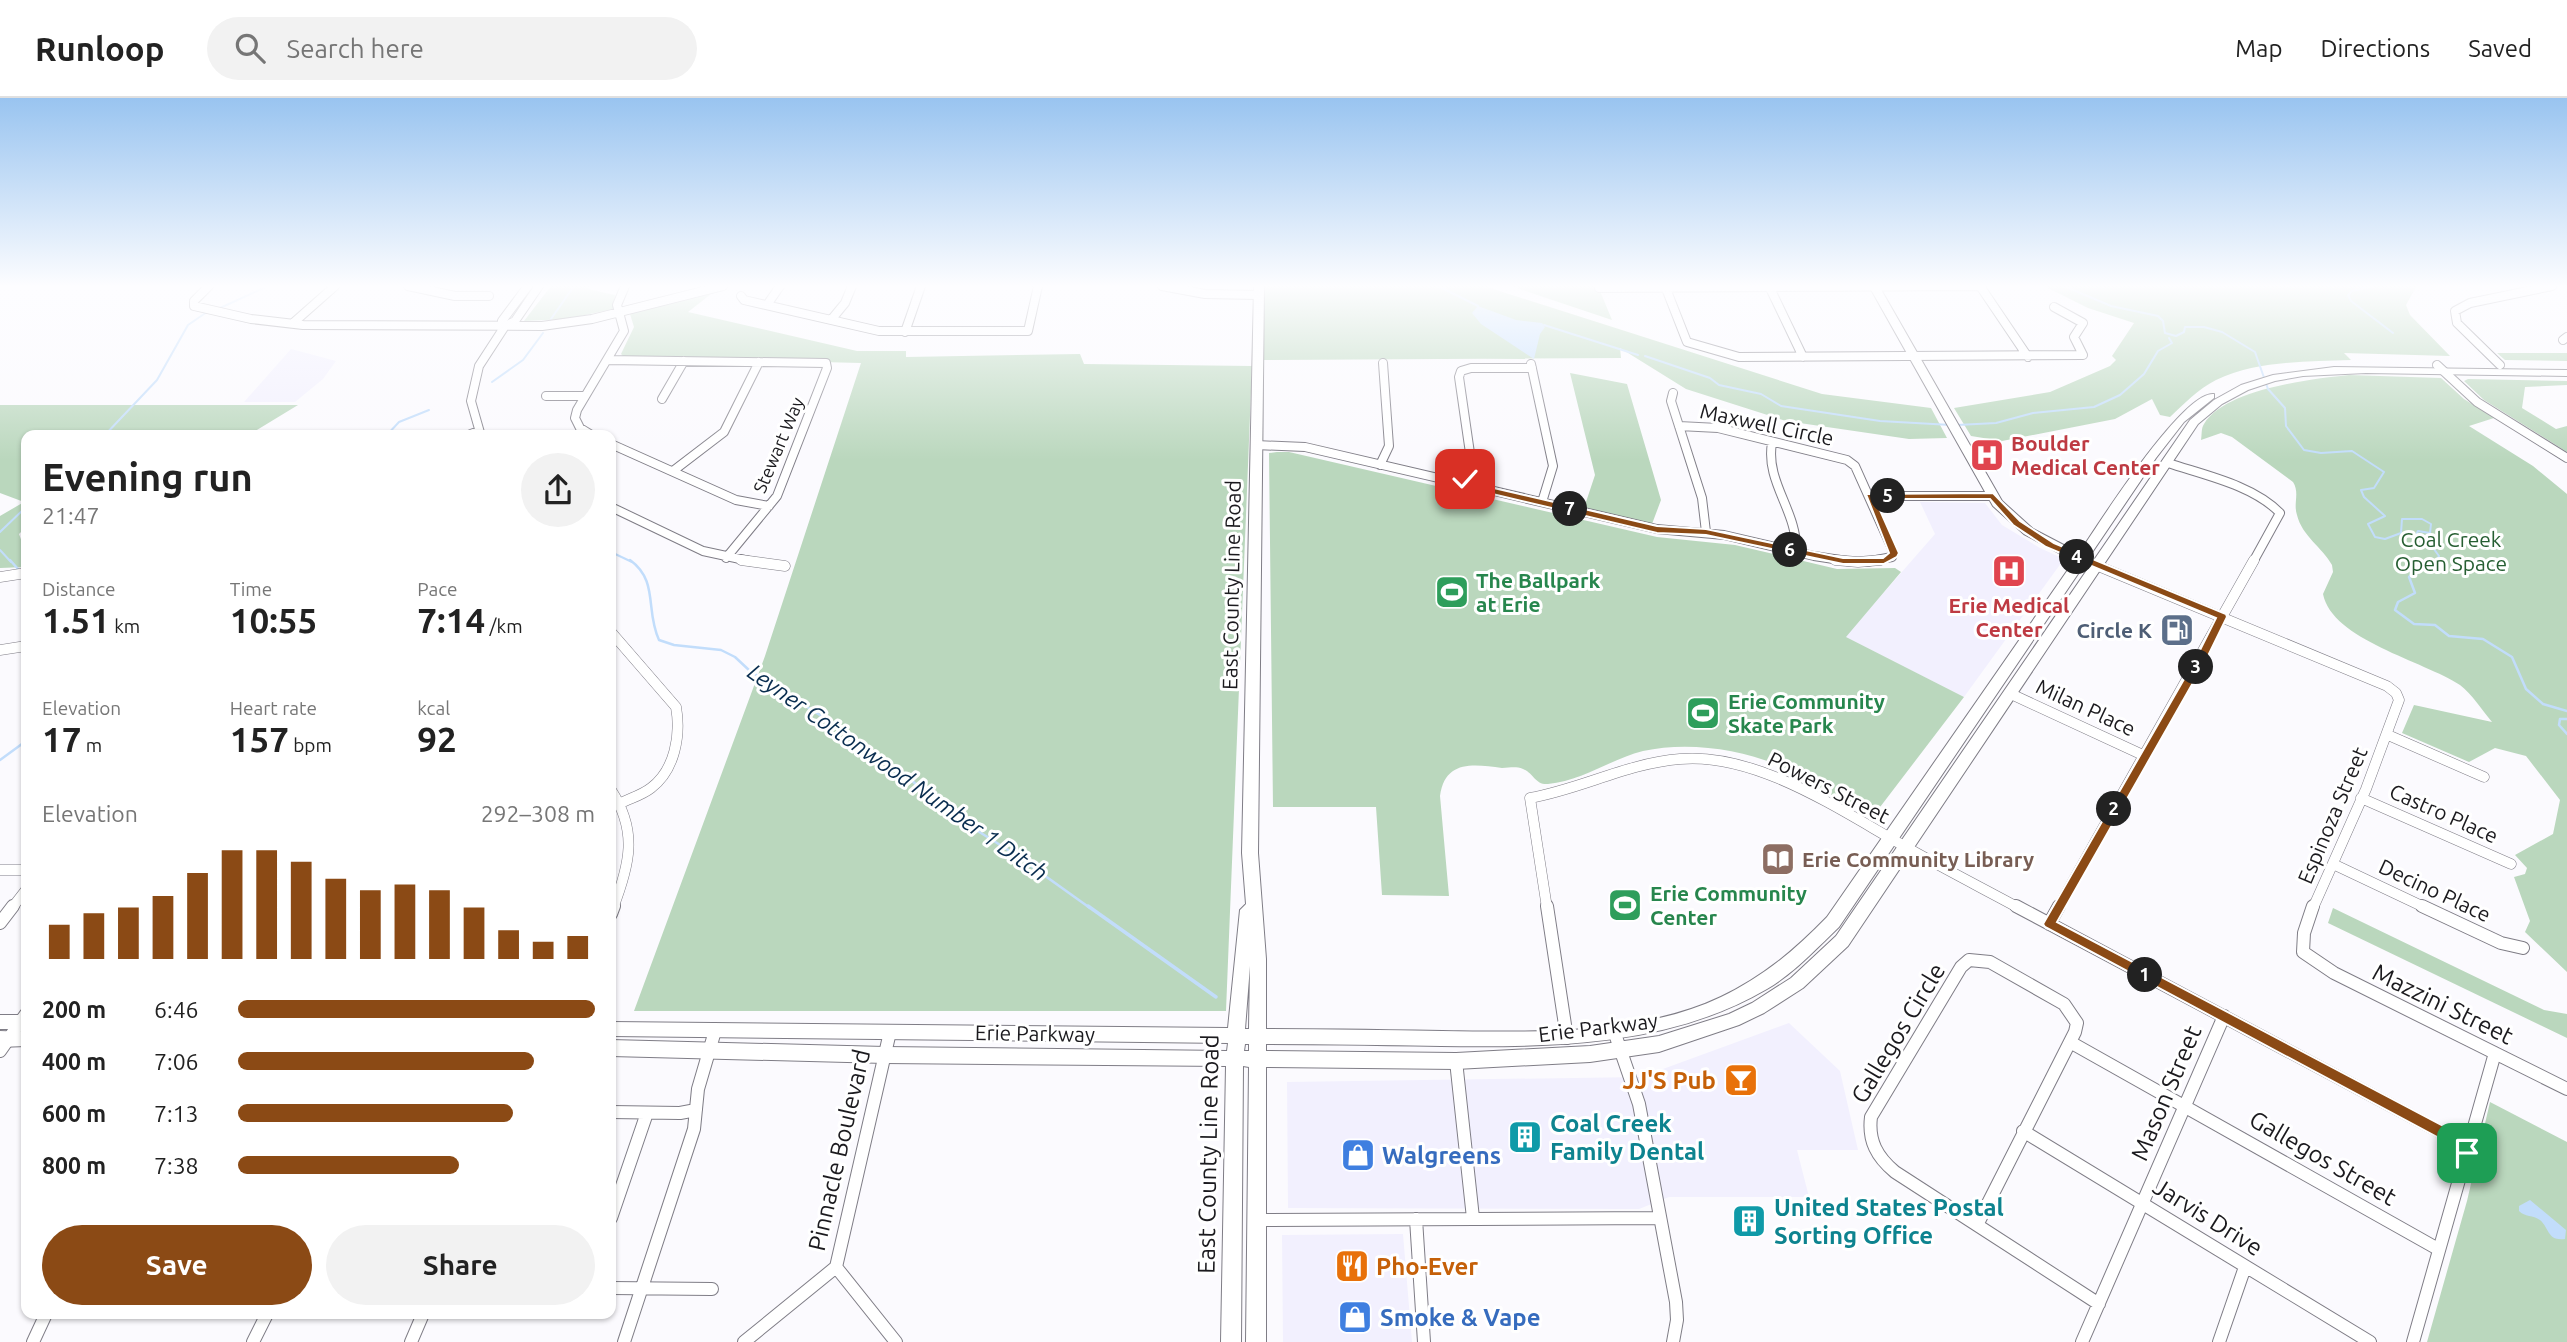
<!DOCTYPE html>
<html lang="en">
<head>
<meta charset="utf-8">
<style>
	body { margin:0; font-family:Ubuntu,sans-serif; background:#f2f2f2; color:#222; height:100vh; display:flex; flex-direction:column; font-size:26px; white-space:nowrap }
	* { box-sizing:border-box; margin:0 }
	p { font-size:23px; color:#767676 }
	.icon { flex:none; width:38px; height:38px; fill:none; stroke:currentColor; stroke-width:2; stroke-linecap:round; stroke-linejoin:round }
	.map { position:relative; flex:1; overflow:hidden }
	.panel { position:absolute; left:21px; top:332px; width:595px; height:889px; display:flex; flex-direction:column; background:#fff; border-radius:14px; box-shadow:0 2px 5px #0004 }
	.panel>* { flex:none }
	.pin { position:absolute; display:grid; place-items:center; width:60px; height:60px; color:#fff; margin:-30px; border-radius:14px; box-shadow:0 4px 10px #0006 }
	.km { position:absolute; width:35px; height:35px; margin:-18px; border-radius:50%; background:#222; color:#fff; font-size:19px; line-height:35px; text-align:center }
	.round { display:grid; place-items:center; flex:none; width:74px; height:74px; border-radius:37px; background:#f2f2f2 }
	.summary { display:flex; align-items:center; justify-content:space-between; height:119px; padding:0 21px }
	h1 { font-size:38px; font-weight:600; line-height:52px }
	.stats { display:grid; grid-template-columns:repeat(3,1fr); gap:10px; height:119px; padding:7px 21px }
	.stats div { display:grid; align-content:center }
	.stats b { font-size:35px; font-weight:600 }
	.stats small { font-size:19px; font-weight:400 }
	.stats p { font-size:19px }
	.chart { height:196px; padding:14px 21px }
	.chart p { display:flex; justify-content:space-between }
	.chart svg { width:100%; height:126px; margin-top:7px; stroke:#8b4a15; stroke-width:6 }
	.primary-button { display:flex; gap:14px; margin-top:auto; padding:14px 21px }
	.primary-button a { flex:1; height:80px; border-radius:42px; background:#8b4a15; color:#fff; font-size:28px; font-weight:600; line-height:80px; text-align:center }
	.primary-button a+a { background:#f2f2f2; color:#222 }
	ul { padding:0 21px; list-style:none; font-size:23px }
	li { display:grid; grid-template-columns:112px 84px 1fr; align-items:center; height:52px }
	li i { height:18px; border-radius:9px; background:#8b4a15 }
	header { display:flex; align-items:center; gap:42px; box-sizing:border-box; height:98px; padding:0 35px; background:#fff; border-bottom:2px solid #e0e0e0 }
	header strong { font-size:33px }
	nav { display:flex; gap:38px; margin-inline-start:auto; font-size:24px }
	.search { width:490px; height:63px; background:#f2f2f2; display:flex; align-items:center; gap:18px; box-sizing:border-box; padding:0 24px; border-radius:38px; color:#767676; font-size:26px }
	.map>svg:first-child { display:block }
	.built { fill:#f2f0fe }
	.green { fill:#bad7bd }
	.water { fill:#c2ddfb }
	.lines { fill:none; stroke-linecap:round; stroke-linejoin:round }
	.stream-far2 { stroke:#c2ddfb; stroke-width:2 }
	.stream-far1 { stroke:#c2ddfb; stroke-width:2.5 }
	.stream { stroke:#c2ddfb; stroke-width:3.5 }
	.street-far2-casing { stroke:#7f7d86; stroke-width:10 }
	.street-far1-casing { stroke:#7f7d86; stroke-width:11 }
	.street-casing { stroke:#7f7d86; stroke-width:14 }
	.secondary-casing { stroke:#7f7d86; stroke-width:2 }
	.street-far2 { stroke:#fff; stroke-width:8 }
	.street-far1 { stroke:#fff; stroke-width:10 }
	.street { stroke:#fff; stroke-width:12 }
	.secondary { fill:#fff; fill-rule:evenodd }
	.route { fill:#8b4a15; stroke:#fff; stroke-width:2 }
	.labels { text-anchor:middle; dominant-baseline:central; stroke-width:6; stroke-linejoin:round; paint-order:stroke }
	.far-street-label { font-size:18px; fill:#1b1a1e; stroke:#fff }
	.street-label { font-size:21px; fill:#1b1a1e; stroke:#fff }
	.health-label { font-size:21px; font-weight:bold; fill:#be3a42; stroke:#fff; text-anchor:start }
	.park-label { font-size:21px; fill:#265e32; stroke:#fff }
	.leisure-label { font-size:21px; font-weight:bold; fill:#27864d; stroke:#fff; text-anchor:start }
	.service-label { font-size:21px; font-weight:bold; fill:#4e5e75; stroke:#fff; text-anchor:end }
	.education-label { font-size:21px; font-weight:bold; fill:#785e54; stroke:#fff; text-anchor:start }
	.water-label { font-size:23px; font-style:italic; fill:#092d4f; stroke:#fff }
	.near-street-label { font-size:24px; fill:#1b1a1e; stroke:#fff }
	.near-food-label { font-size:24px; font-weight:bold; fill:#c56008; stroke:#fff; text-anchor:end }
	.near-culture-label { font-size:24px; font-weight:bold; fill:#0d838f; stroke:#fff; text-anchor:start }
	.near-shop-label { font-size:24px; font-weight:bold; fill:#366cbe; stroke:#fff; text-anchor:start }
</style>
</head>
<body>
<header>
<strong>Runloop</strong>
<div class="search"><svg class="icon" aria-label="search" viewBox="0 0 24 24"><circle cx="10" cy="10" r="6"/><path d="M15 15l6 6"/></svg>Search here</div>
<nav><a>Map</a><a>Directions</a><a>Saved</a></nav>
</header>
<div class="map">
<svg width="2567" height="1244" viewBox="0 0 2567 1244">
	<rect width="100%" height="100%" fill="#fbfafe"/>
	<path class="built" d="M291 251 336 263 323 281 295 304H244Z
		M1920 404 1985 405 2002 427 2040 450 2064 461 1964 599 1845 539 1935 436Z
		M1789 925 1840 973 1858 1052H1797L1809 1099H1669L1639 1111 1288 1110 1287 984 1641 979Z
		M1403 1136 1412 1244H1283L1282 1137Z"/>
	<path class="green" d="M551 188H589L588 191 615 197 613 211 567 221 524 223Z
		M1260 188H1484L1822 296 1931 310 1947 340 1909 341 1786 323 1686 291 1620 250 1621 260 1261 262Z
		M1511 188H1598L1612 222Z
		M2044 188H2420L2416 189 2406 207 2410 217 2450 258 2344 255 2351 262C2306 264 2258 262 2216 282 2198 291 2184 306 2170 319L2160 317 2152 301 2115 321 2002 343 1971 338 1954 310 2050 294 2110 268 2116 262 2112 258 2134 225 2088 210Z
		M711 196 688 214 857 253H906V259L1080 256 1084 266 1252 268 1226 913H634L765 558 861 265 624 259 621 256 634 229 630 216Z
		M2497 255H2567V263L2505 262Z
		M1570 275 1627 286 1661 402 1652 426 1584 410 1595 377Z
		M2349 277 2441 280 2464 301 2494 320 2469 328 2533 368 2567 396V874L2525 834 2530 823 2514 779 2525 776 2527 770 2515 757 2553 736 2560 702 2526 658 2495 650 2469 664 2402 635 2414 607 2492 624C2482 612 2472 596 2460 587 2424 563 2332 542 2323 496L2333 474 2332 467C2322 449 2302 438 2297 417 2293 405 2300 395 2293 384L2232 339 2221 335 2201 342C2202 337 2201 330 2204 326 2225 291 2311 281 2349 277Z
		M2468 281 2567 283V287L2525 289 2522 310 2556 331 2567 328V354L2484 302 2464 283Z
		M0 307H298L247 338H26V429L19 436 26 455V469L0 470V418L24 404 0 395Z
		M1277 354H1289L1657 439 1735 447 1837 471 1895 470 1901 474 1846 539 1964 599 1874 717C1850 705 1826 695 1802 682 1796 679 1791 673 1785 670 1743 651 1688 643 1643 653 1611 661 1582 683 1548 686 1535 687 1534 675 1523 671 1515 668 1510 670 1502 670 1473 666 1445 662 1440 698L1449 798 1382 797 1376 709H1273L1269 355Z
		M2333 810 2544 912 2567 916V940L2328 825Z
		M2490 1004 2567 1044V1244H2427L2467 1103Z"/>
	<path class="water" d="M1478 208 1516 222 1542 225 1545 229 1540 236 1534 261 1481 226 1472 215Z
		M2530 1102 2566 1132 2565 1141C2547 1143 2550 1131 2540 1122 2533 1117 2525 1119 2519 1113V1108Z"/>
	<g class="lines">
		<path class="stream-far2" d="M1438 188 1478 208
			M2064 188 2111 208 2158 218 2163 223 2165 235 2176 238 2184 234 2185 229H2204L2222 234 2255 254 2268 291 2285 310 2286 328 2304 352 2321 355 2352 353 2384 374 2374 390 2361 392 2364 399 2385 418 2368 426 2375 439 2385 441 2401 435 2402 421H2422L2431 426 2430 435 2418 433 2416 437 2431 447 2439 458 2436 464
			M2374 188 2352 193 2348 197 2351 203 2393 235
			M220 210 268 188
			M551 221 574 188
			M1544 227 1638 257
			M1645 258 1710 280 1719 287 1761 296 1781 308 1880 323 1951 327
			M492 284 523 262 543 235
			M1957 327 1996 325 2033 315 2094 309 2120 297 2144 276 2158 253 2172 245 2169 240
			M104 338 157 282 188 227 207 214
			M386 338 399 324 429 312
			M0 434 26 409
			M0 452 11 464
			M611 454 632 464"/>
		<path class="stream-far1" d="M10 462 18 471
			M630 462C659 483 645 512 659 542L674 547 721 552 735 559 750 573 823 619 886 666 904 675 925 695 936 698 957 720 1013 755 1090 810
			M2437 462 2432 471 2415 472 2409 479 2415 495 2398 504 2395 512 2414 526 2435 527 2449 538 2483 541 2512 559 2526 591 2543 606 2567 613
			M2567 621H2560L2559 627 2567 636
			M0 662 26 643"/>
		<path class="stream" d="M1088 808 1216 899"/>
		<g class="street-far2-casing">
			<path id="street-far2" d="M209 188 194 203V208L251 221 303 227 542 228 592 221 723 188
				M408 188 455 198H489
				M1162 188 1205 196 1259 197
				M1665 188 1687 244 1739 259 2083 257 2074 239 2083 225 2054 209
				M1769 188 1803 259
				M1980 188 2028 259
				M1599 190 1981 188
				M741 198 744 202 879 233H1028L1038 188
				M767 207 780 188
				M831 222 845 205 852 188
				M292 226 335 188
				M505 228 502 223 528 188
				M905 234 921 188
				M2563 242 2567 239
				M607 262 826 265 827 270 777 398 726 460
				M1531 266 1553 368 1542 404
				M2437 267 2477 304 2567 360
				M2500 267 2457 225 2455 213 2470 205 2552 188
				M1673 295 1671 303 1702 400 1706 434
				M546 298H585
				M662 301 684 263
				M1679 328 1718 330 1847 362 1855 368 1894 455 1892 459 1866 464
				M305 338 308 337
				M466 338 478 333
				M481 338 471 303 479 268 505 228 515 223 539 188
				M593 338 580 330 575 320 577 312 624 233 617 207 625 188
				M1772 345C1765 384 1798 414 1796 453
				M611 346 736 402 769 408
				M1256 347 1305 349 1657 431 1724 437 1814 458 1853 464
				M2168 365C2204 377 2253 387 2280 415L2253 464
				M1380 367 1389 348 1383 265
				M673 373 724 334 759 264
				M1462 386 1471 362 1459 279 1461 273 1471 270H1532
				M1869 398H1993
				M611 409 703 453 754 464"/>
		</g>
		<g class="street-far1-casing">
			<path id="street-far1" d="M741 462 785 468
				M1835 462 1858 464 1881 462
				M2098 468 2387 588 2396 595 2399 602 2366 691 2313 810
				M0 479 26 475
				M611 534 676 609C681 637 675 672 651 690 642 697 631 700 621 705
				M0 552 26 548
				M2011 596 2145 658
				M2388 637 2484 679
				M611 692C638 733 630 766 613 810
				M2361 700 2511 766
				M2333 766 2426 810
				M0 772H26
				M12 810 26 792
				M1547 810 1530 700C1581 691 1628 665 1680 661 1757 654 1841 713 1906 749 1943 770 1982 790 2019 810
				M2058 810 2254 462"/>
		</g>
		<g class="street-casing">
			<path id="street" d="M1547 808 1567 940
				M2016 808 2469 1049
				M2313 808 2304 835 2303 854 2334 875 2567 991
				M2422 808 2501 845 2523 850
				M611 816 614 808
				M0 825 13 808
				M2049 826 2059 808
				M890 934 836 1169 896 1244
				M1615 936 1639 1006 1676 1204 1677 1222 1673 1244
				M2070 944 2438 1151
				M0 953 26 916
				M1456 963 1473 1120
				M611 1014 680 1015 696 1012
				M2023 1033 2370 1244
				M611 1120 647 1015
				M1416 1121 1424 1244
				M1256 1122 1660 1120
				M1977 1127 2075 934 2077 925 2064 906 1990 864 1969 862 1961 869 1871 1019C1868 1043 1877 1059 1895 1074L2099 1206
				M611 1190 712 1191
				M33 1244 46 1216
				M253 1244 267 1216
				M411 1244 423 1216
				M624 1244 694 1031 698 991 715 933
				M744 1244 836 1169
				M2082 1244 2224 918
				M2219 1244 2245 1169
				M2413 1244 2495 955"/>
		</g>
		<g class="secondary-casing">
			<path id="secondary" d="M1254 188H1264L1258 755 1266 861V931C1325 931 1384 932 1442 933 1531 934 1640 938 1721 899 1763 879 1795 852 1827 819L2074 463 2024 436 1993 408 1869 188H1879L2002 403 2033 431 2079 455C2098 427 2183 292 2214 296V300L2184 324 2156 360 2089 459 2094 462 2190 322 2214 302 2241 287 2273 277 2334 269 2567 272V278L2366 275 2303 278 2275 283 2248 292 2222 306 2198 326 1848 848 1803 890 1764 915 1739 927 1659 954 1590 964 1456 971 1266 969V1244H1246L1249 969 1243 968 1241 1244H1221L1226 968 885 965 611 958V942L885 949 1227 953 1228 945 611 938V924L1228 930 1240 812 1246 806 1242 755ZM2084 467 2089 469 1836 838 1791 880 1752 905 1729 916 1659 938 1590 948 1456 955 1266 953V946C1325 946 1383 947 1441 948 1553 949 1668 949 1767 891 1794 875 1816 851 1839 829ZM1250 868 1249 931H1245ZM1245 946H1249V953H1244Z
				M0 917H26V931H0Z
				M0 933 26 934V948L0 949Z"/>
		</g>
		<use href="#street-far2" class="street-far2"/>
		<use href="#street-far1" class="street-far1"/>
		<use href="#street" class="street"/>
		<use href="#secondary" class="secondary"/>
	</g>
	<linearGradient id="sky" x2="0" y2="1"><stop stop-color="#99c4f0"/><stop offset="0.52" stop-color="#fdfdff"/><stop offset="1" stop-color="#fdfdff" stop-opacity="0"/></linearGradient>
	<rect width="2567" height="362" fill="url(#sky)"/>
	<path class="route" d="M1465 378 1470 381 1468 384 1657 428 1706 431 1843 460H1883L1889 455 1866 396 1993 395 2020 423 2054 445 2226 516 2227 519 2206 562 2057 824 2474 1044 2477 1049 2473 1060H2462L2461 1052 2045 829 2043 826 2195 562 2216 520 2046 449 2013 427 1990 401H1875L1899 455 1897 459 1884 466H1843L1706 437 1657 435 1459 388 1460 381Z"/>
	<defs>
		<g id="hospital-square" transform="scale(1.75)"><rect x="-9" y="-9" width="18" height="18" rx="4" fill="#e0444e" stroke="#fff"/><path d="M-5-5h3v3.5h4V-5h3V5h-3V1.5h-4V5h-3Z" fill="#fff"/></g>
		<g id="stadium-square" transform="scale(1.75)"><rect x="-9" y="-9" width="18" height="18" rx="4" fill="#2e9e5b" stroke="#fff"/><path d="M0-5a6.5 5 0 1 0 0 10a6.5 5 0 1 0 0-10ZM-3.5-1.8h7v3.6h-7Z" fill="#fff"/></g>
		<g id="fuel-square" transform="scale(1.75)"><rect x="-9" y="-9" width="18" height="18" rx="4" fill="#5c6f8a" stroke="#fff"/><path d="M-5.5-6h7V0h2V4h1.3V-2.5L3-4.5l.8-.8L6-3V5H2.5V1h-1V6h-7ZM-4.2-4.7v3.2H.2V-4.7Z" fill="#fff"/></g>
		<g id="library-square" transform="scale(1.75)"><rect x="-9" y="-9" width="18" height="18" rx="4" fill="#8d6e63" stroke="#fff"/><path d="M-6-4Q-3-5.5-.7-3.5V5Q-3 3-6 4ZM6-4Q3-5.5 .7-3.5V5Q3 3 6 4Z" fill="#fff"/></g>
		<g id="bar-square" transform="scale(1.75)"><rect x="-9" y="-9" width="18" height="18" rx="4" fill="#e8710a" stroke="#fff"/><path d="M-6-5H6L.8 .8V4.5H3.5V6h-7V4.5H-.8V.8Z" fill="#fff"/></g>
		<g id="building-square" transform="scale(1.75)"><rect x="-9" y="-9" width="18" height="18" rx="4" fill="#0f9aa8" stroke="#fff"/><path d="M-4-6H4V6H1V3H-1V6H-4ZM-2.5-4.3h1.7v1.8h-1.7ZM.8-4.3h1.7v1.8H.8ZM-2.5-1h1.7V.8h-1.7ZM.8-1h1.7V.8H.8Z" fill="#fff"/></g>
		<g id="shop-square" transform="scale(1.75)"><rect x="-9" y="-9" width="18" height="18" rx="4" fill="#3f7fe0" stroke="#fff"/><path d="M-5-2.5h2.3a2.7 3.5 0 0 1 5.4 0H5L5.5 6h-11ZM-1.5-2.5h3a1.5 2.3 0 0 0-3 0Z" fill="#fff"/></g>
		<g id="restaurant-square" transform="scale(1.75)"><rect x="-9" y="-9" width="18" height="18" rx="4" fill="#e8710a" stroke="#fff"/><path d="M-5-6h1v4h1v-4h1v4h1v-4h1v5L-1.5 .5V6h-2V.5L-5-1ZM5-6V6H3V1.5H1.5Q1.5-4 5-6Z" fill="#fff"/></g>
	</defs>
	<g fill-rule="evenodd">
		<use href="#hospital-square" x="1987" y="357"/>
		<use href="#hospital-square" x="2009" y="473"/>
		<use href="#stadium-square" x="1452" y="494"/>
		<use href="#fuel-square" x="2177" y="532"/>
		<use href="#stadium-square" x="1703" y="615"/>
		<use href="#library-square" x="1778" y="761"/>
		<use href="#stadium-square" x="1625" y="807"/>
		<use href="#bar-square" x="1741" y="982"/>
		<use href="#building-square" x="1525" y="1039"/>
		<use href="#shop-square" x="1358" y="1057"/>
		<use href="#building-square" x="1749" y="1123"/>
		<use href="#restaurant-square" x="1352" y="1168"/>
		<use href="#shop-square" x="1355" y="1219"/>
	</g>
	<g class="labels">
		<g class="far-street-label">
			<text transform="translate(778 347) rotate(-67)">Stewart Way</text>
		</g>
		<g class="street-label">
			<text transform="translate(1767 326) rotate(12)">Maxwell Circle</text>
			<text transform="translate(1231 487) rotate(-89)">East County Line Road</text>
			<text transform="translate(2086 609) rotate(25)">Milan Place</text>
			<text transform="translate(1829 689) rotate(27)">Powers Street</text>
			<text transform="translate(2444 715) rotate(24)">Castro Place</text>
			<text transform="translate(2332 717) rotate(-67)">Espinoza Street</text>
			<text transform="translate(2435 792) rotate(25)">Decino Place</text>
			<text transform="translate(1598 929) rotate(-7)">Erie Parkway</text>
			<text transform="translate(1035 935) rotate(1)">Erie Parkway</text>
		</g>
		<g class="health-label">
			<text x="2011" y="345">Boulder<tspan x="2011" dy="24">Medical Center</tspan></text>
			<text x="2009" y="507" text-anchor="middle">Erie Medical<tspan x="2009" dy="24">Center</tspan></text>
		</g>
		<g class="park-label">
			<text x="2451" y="441">Coal Creek<tspan x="2451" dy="24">Open Space</tspan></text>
		</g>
		<g class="leisure-label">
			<text x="1476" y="482">The Ballpark<tspan x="1476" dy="24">at Erie</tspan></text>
			<text x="1728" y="603">Erie Community<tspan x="1728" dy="24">Skate Park</tspan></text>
			<text x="1650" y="795">Erie Community<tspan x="1650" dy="24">Center</tspan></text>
		</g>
		<g class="service-label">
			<text x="2152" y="532">Circle K</text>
		</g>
		<g class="education-label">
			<text x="1802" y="761">Erie Community Library</text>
		</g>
		<g class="water-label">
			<text transform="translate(898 674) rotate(35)">Leyner Cottonwood Number 1 Ditch</text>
		</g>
		<g class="near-street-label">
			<text transform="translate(2443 906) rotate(26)">Mazzini Street</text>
			<text transform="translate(1898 935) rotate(-59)">Gallegos Circle</text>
			<text transform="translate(2166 995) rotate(-67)">Mason Street</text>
			<text transform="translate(839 1052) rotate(-77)">Pinnacle Boulevard</text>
			<text transform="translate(1208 1056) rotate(-89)">East County Line Road</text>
			<text transform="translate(2323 1060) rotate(30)">Gallegos Street</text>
			<text transform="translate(2208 1119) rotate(32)">Jarvis Drive</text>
		</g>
		<g class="near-food-label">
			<text x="1716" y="982">JJ'S Pub</text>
			<text x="1376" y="1168" text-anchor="start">Pho-Ever</text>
		</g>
		<g class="near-culture-label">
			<text x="1550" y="1025">Coal Creek<tspan x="1550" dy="28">Family Dental</tspan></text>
			<text x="1774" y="1109">United States Postal<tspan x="1774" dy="28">Sorting Office</tspan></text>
		</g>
		<g class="near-shop-label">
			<text x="1382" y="1057">Walgreens</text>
			<text x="1380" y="1219">Smoke &amp; Vape</text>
		</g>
	</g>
</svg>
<div class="pin" style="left:2467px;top:1055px;background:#1e9e55"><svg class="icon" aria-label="arrive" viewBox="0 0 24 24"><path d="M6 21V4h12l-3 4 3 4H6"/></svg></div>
<div class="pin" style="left:1465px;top:381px;background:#d93025"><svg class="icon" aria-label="check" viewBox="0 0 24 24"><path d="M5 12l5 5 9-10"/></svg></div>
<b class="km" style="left:2145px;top:877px">1</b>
<b class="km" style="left:2114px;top:711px">2</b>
<b class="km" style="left:2196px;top:569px">3</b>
<b class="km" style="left:2077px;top:459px">4</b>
<b class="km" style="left:1888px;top:398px">5</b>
<b class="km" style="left:1790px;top:452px">6</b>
<b class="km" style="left:1570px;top:411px">7</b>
<section class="panel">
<div class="summary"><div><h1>Evening run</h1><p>21:47</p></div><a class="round"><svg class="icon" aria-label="share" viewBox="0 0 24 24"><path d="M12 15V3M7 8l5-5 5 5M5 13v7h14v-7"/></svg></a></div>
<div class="stats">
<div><p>Distance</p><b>1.51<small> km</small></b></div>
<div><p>Time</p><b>10:55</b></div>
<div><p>Pace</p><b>7:14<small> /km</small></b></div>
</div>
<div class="stats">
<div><p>Elevation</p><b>17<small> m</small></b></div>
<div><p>Heart rate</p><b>157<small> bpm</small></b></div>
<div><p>kcal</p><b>92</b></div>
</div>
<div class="chart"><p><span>Elevation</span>292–308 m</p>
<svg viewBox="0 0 160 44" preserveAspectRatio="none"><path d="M5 44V32M15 44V28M25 44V26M35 44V22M45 44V14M55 44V6M65 44V6M75 44V10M85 44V16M95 44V20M105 44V18M115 44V20M125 44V26M135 44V34M145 44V38M155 44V36"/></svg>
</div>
<ul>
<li><b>200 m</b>6:46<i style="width:100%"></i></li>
<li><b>400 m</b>7:06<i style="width:83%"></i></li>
<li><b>600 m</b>7:13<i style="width:77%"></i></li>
<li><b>800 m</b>7:38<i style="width:62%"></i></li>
</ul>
<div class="primary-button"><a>Save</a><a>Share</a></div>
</section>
</div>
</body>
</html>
